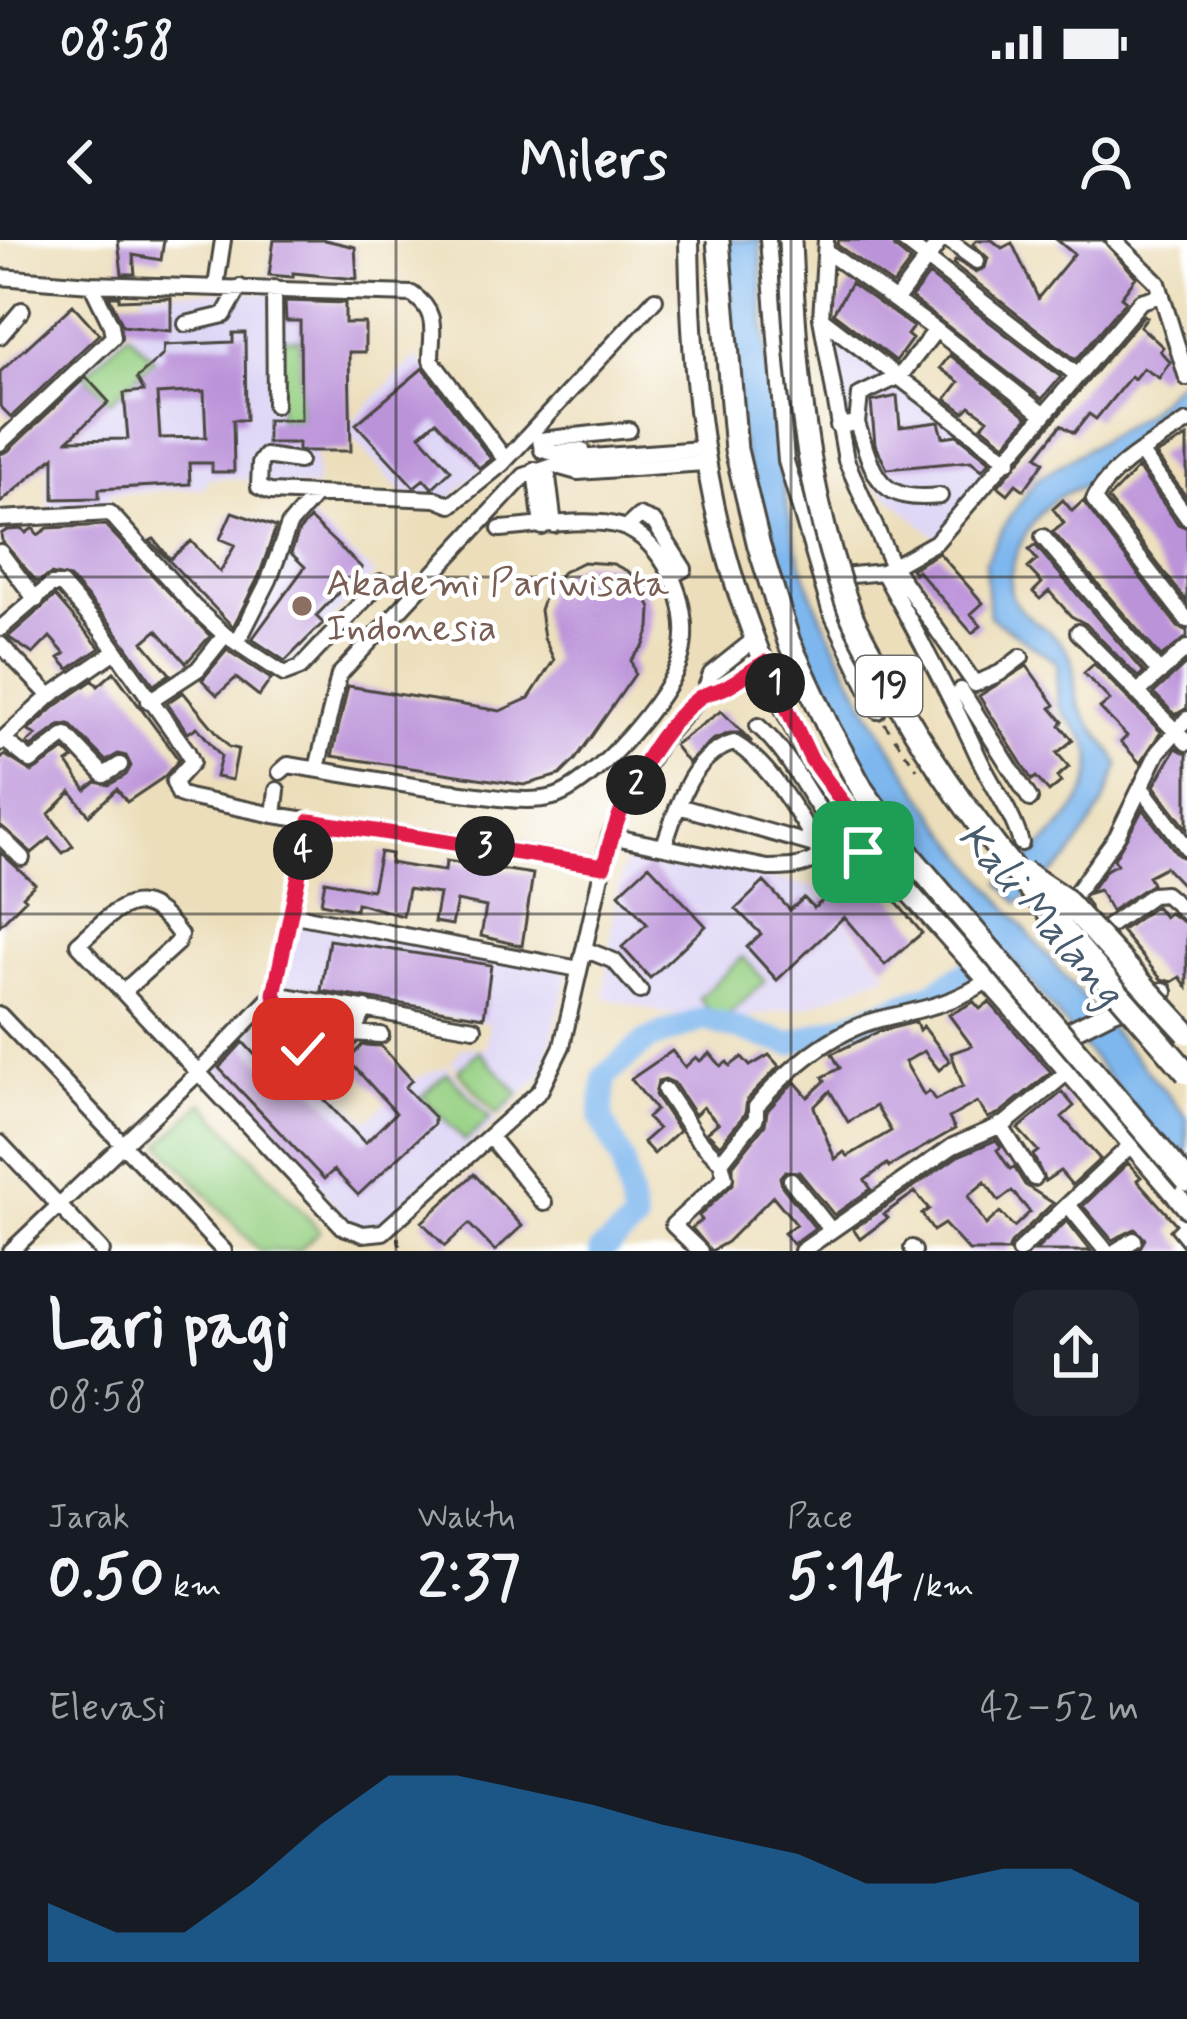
<!DOCTYPE html>
<html lang="id">
<head>
<meta charset="utf-8">
<style>
	body { margin:0; font-family:Mynerve,sans-serif; background:#20242c; color:#f1f3f6; height:100vh; display:flex; flex-direction:column; font-size:45px; white-space:nowrap }
	* { box-sizing:border-box; margin:0 }
	p { font-size:39px; color:#9ea1a6 }
	.icon { flex:none; width:66px; height:66px; fill:none; stroke:currentColor; stroke-width:2; stroke-linecap:round; stroke-linejoin:round }
	.map { position:relative; height:1011px; overflow:hidden }
	.sheet { display:flex; flex-direction:column; background:#171b24; flex:1 }
	.sheet>* { flex:none }
	.pin { position:absolute; display:grid; place-items:center; width:102px; height:102px; color:#fff; margin:-51px; border-radius:24px; box-shadow:0 6px 18px #0006 }
	.km { position:absolute; width:60px; height:60px; margin:-30px; border-radius:50%; background:#222; color:#fff; font-size:33px; line-height:60px; text-align:center }
	.round { display:grid; place-items:center; flex:none; width:126px; height:126px; border-radius:24px; background:#20242c }
	.headline { display:flex; align-items:center; justify-content:space-between; height:204px; padding:0 48px }
	h1 { font-size:66px; font-weight:700; line-height:90px }
	.metrics { display:grid; grid-template-columns:repeat(3,1fr); gap:18px; height:204px; padding:12px 48px }
	.metrics div { display:grid; align-content:center }
	.metrics b { font-size:60px; font-weight:700 }
	.metrics small { font-size:33px; font-weight:400 }
	.metrics p { font-size:33px }
	.chart { height:336px; padding:24px 48px }
	.chart p { display:flex; justify-content:space-between }
	.chart svg { width:100%; height:216px; margin-top:12px; fill:#1f6fb2; opacity:.7 }
	.status { display:flex; justify-content:space-between; align-items:center; height:84px; padding:0 60px; background:#171b24; direction:ltr }
	.status svg { height:33px; fill:currentColor }
	header { display:flex; justify-content:space-between; align-items:center; height:156px; padding:0 48px; background:#171b24; font-size:54px; font-weight:700 }
	.map>svg:first-child { display:block }
	.built { fill:#ded5f5 }
	.green { fill:#96d083; stroke:#607e57; stroke-width:3 }
	.water { fill:#7eb7ee; stroke:#54718c; stroke-width:3 }
	.lines { fill:none; stroke-linecap:round; stroke-linejoin:round }
	.river { stroke:#7eb7ee; stroke-width:24 }
	.building { fill:#bb93d9; fill-rule:evenodd }
	.minor-casing { stroke:#484640; stroke-width:20 }
	.major-casing { stroke:#484640; stroke-width:24 }
	.path { stroke:#484640; stroke-width:3; stroke-dasharray:9 9; stroke-linecap:butt }
	.minor { stroke:#fff; stroke-width:14 }
	.major { stroke:#fff; stroke-width:18 }
	.highway-bridge-casing { stroke:#484640; stroke-width:27; stroke-linecap:butt }
	.highway-bridge { stroke:#fff; stroke-width:21 }
	.route-casing { stroke:#fff; stroke-width:24 }
	.route { stroke:#e11d48; stroke-width:15 }
	.grid { fill:none; stroke:#2b2b2b; stroke-width:3; stroke-opacity:0.55 }
	.education-dot { fill:#8d6e63; stroke:#fff; stroke-width:4.5 }
	.labels { text-anchor:middle; dominant-baseline:central; stroke-width:9; stroke-linejoin:round; paint-order:stroke }
	.shield { fill:#fff; stroke:#6b6b6b; stroke-width:3 }
	.shield-label { font-size:36px; font-weight:bold; fill:#2b2b2b }
	.education-label { font-size:39px; fill:#785e54; stroke:#fff; text-anchor:start }
	.water-label { font-size:42px; font-style:italic; fill:#485c6f; stroke:#fff }
</style>
</head>
<body>
<div class="status"><b>08:58</b><svg viewBox="0 0 49 12"><path d="M0 12V9h3v3zM5 12V6h3v6zM10 12V3h3v9zM15 12V0h3v12zM26 1h20v11H26zM47 4h2v5h-2z"/></svg></div>
<header><svg class="icon" aria-label="back" viewBox="0 0 24 24"><path d="M15 5l-7 7 7 7"/></svg>Milers<svg class="icon" aria-label="person" viewBox="0 0 24 24"><circle cx="12" cy="8" r="4"/><path d="M4 21q1-7 8-7t8 7"/></svg></header>
<div class="map">
<svg width="1187" height="1011" viewBox="0 0 1187 1011">
	<rect width="100%" height="100%" fill="#fff"/>
	<filter id="ink" filterUnits="userSpaceOnUse"><feTurbulence type="fractalNoise" baseFrequency=".00833" numOctaves="2"/><feDisplacementMap in="SourceGraphic" scale="24" xChannelSelector="R" yChannelSelector="G"/><feConvolveMatrix kernelMatrix="1 2 1 2 8 2 1 2 1" color-interpolation-filters="sRGB"/></filter>
	<filter id="wash" filterUnits="userSpaceOnUse"><feTurbulence type="fractalNoise" baseFrequency=".004" numOctaves="4" result="noise"/><feDisplacementMap in="SourceGraphic" scale="48" xChannelSelector="R" yChannelSelector="G"/><feGaussianBlur stdDeviation="2.7" result="paint"/><feColorMatrix in="noise" values="0 0 0 0 0 0 0 0 0 0 0 0 0 0 0 0 0 1.4 0 .05"/><feComposite in="paint" operator="in"/></filter>
	<g filter="url(#wash)">
		<rect width="100%" height="100%" fill="#ecdeba"/>
		<path class="built" d="M143 51 315 53 317 248 248 244 247 238 207 239 205 248 109 254V268L48 269 47 220 87 184 57 153 124 91 143 85Z
			M842 97 1008 221 938 299 877 247 854 213 834 105 836 98Z
			M416 116 502 211 450 259 404 255 345 189Z
			M306 274 375 334 281 433 244 399Z
			M630 607 818 648 889 733 809 766 721 782 663 773 604 757 615 659Z
			M293 678 569 731 543 833 502 876 451 822 463 807 486 808 489 783 280 751Z
			M263 776 367 881 412 840 447 826 498 880 378 988 354 985 209 826Z"/>
		<path class="green" d="M128 93 154 119 111 161 85 135Z
			M277 99H300L301 180H279Z
			M743 717 765 741 721 782 699 758Z
			M479 811 519 854 497 874 458 831Z
			M447 833 490 878 465 901 422 856Z
			M203 862 320 991 298 1011H259L161 904Z"/>
		<path class="water" d="M726 0H760C764 103 771 208 797 308 807 349 827 389 846 427 931 596 1064 734 1187 877V933L908 593 845 500 821 456 779 354 740 195Z
			M1187 133V165C1163 188 1136 211 1110 231 1094 244 1077 247 1060 256 1033 270 1000 330 1013 359 1021 377 1049 387 1061 403 1079 424 1072 431 1076 454 1079 479 1109 501 1119 525L1102 567 1069 618 1018 663 1000 643C1033 614 1098 566 1091 516 1088 494 1070 486 1061 468 1054 455 1059 436 1057 422L989 376 985 323 1003 287 1037 239 1144 174Z"/>
		<g class="lines">
			<path class="river" d="M601 1011 635 983 623 922 601 878 605 836 647 800 704 779 790 804 930 755 1013 703"/>
		</g>
		<g id="blocks">
			<path class="building" d="M118 0H164L161 20 133 15 135 34H122Z
				M274 0H325L355 7 357 39 293 33V37L269 35Z
				M839 0H892L895 8 911 21 893 45 837 5Z
				M977 0H992L1002 8 1012 3 1038 58 1074 14 1057 0H1103L1136 37 1121 57 1126 61 1076 120 953 24 956 20 975 32 985 28 988 18 973 4Z
				M929 35 1061 137 1042 159 911 58Z
				M851 43 913 87 907 95 912 99 896 121 833 73Z
				M109 56H119V60L171 58V91L123 86Z
				M285 61 345 63V83H365V112H349L351 211H303L298 210V203H267V180H301L300 81H286Z
				M73 65 99 94 11 177 0 166V132Z
				M1144 75 1147 77 1140 86 1163 107 1160 111 1170 122 1159 138 1143 128 1134 139 1131 136 1096 179 1089 174 1074 193 1061 185 1037 216 1044 222 1024 250 1016 244 1008 254 998 246Z
				M233 93H245L246 180H233L234 232H212V223H189L190 244 99 249V258L54 259V217L0 263V214L8 211 86 137 109 162 68 200 128 199 124 153 144 151 137 138 163 115 164 105 233 102ZM204 151 206 197 160 198 157 154Z
				M950 115 1028 177 1005 204 982 186 988 179 970 166 964 172 946 159 959 142 940 128Z
				M423 128 491 219 479 228 436 181 420 195 451 230 432 248 424 239 414 247 356 184Z
				M897 156 900 187 939 182 943 197 957 195 990 221 982 230 971 221 887 229 875 204 871 162Z
				M1187 197V258L1156 215Z
				M1138 228 1178 284 1187 288V362L1108 259Z
				M1063 260 1072 271 1083 261 1178 387 1187 391V397L1161 417 1053 292 1064 283 1053 269Z
				M232 272 276 287 259 336 233 387 150 301 154 299 170 319 191 301 220 332 235 305 220 299Z
				M310 279 362 328 316 376 323 383 285 421 252 399 305 327 291 313 299 291Z
				M105 285 210 396 186 423 157 390 143 402 170 434 154 445 110 383 70 338 51 334 37 342 2 301 1 294 7 290 23 289 26 293 33 288 38 295 48 288Z
				M1035 305 1144 432 1138 437 1086 384 1071 376 1049 351 1040 359 1033 352 1042 343 1028 328 1037 320 1029 310Z
				M939 313 983 363 971 374 981 386 972 393 917 330 914 333 911 329Z
				M583 322 613 324 629 332 643 348 651 369 650 388 644 405 631 420 635 434 575 520 560 535 524 545 332 516 348 446 500 471 529 458 554 420 544 398 540 370 547 350 563 332Z
				M55 356 100 408 69 429 59 418 65 414 50 397 33 414 8 397Z
				M227 410 271 439 259 456 236 438 217 455 202 440Z
				M1187 423V468L1175 475 1154 453Z
				M1094 424 1161 492 1140 523 1121 502 1127 496 1100 468 1110 460 1084 433Z
				M1027 426 1055 465 1051 468 1063 482 1060 485 1073 500 1057 513 1069 527 1057 537 1061 542 1049 552 1036 537 1032 540 979 456Z
				M114 432 179 520 164 537 127 562 117 549 89 575 71 552 49 574 73 606 63 613 50 598 32 613 0 585V520L5 515 32 532 65 510 73 519 67 523 86 550 96 542 109 545 126 535 131 526 126 516 118 514 106 521 69 484 59 486 31 507 27 503 36 495 28 491 57 465 93 440 98 446Z
				M183 452 229 507 238 509 232 540 216 537 221 516 197 487 188 493 167 463Z
				M721 471 752 502 739 493H730L712 500 688 523 674 505Z
				M1176 508 1187 514V589L1154 546Z
				M1143 569 1178 615 1187 619V650L1165 627 1148 636 1152 644 1111 671 1099 650 1089 653 1106 630 1117 624 1114 619Z
				M0 612 35 644 23 656 26 659 0 685Z
				M380 612 391 614 390 623 414 627 445 631 446 621 533 634 522 706 481 696 486 667 457 661 452 685 434 682 439 654 408 649 403 676 357 663 356 670 321 663 325 641 372 650Z
				M649 625 706 686 650 738 622 707 647 684 619 653Z
				M865 625 922 693 885 725 844 677 777 740 747 707 761 694 736 669 764 642 790 670 804 658 814 668Z
				M1156 666 1164 677 1169 673 1187 684V747L1180 737 1172 742 1161 739 1121 691Z
				M329 700 491 725 484 777 321 751Z
				M974 762 980 769 989 762 1051 832 1000 873 988 878 977 862 949 878 955 889 889 927 887 924 865 940 871 949 834 975 799 932 785 931 780 937 782 946 815 988 793 1004 784 993 796 984 773 956 727 1002 711 1011 692 988 702 980 699 976 733 944V925L765 885 767 871 789 847 795 842 808 857 825 841 823 837 840 828 832 814 880 791 916 782 919 790 923 786 950 821 939 830 924 811 905 822 924 855 929 851 935 860 963 846 951 813 972 806 949 775ZM830 851 848 882 876 866 891 891 848 916 844 912 835 919 814 867Z
				M243 802 267 828 281 814 365 903 396 873 348 820 362 805 381 806 412 840 405 847 434 877V884L358 955 334 930 324 939 219 828Z
				M672 811 685 827 696 817 700 821 710 813 721 826 727 822 730 826 742 817 750 826 769 815 779 826 747 860 745 874 720 905 707 892 718 883 703 867 695 875 674 843 665 839 658 841 655 855 679 891 654 914 643 902 658 889 647 878 656 870 631 839Z
				M1062 852 1074 866 1062 877 1100 919 1072 945 1060 931 1045 941 1033 915 1038 911 1018 889Z
				M996 900 1001 907 997 910 1010 929 1014 927 1025 945 1053 963 1011 1003 1008 1011H969L944 984 933 991 922 974 929 969 915 952 884 974 888 978 860 999 853 989 958 916ZM985 942 999 961 1012 951 1030 972 1014 987 1000 972 986 985 968 956Z
				M1128 923 1141 937 1137 940 1176 984 1170 990 1187 1011H1138L1145 999 1135 989 1112 1000 1083 966Z
				M474 934 522 986 495 1011 469 984 445 1006 422 982Z
				M1067 981 1091 1011H1035Z"/>
		</g>
	</g>
	<g filter="url(#ink)">
		<use href="#blocks" fill-opacity="0" stroke="#484640" stroke-width="3"/>
		<g class="lines">
			<g class="minor-casing">
				<path id="minor" d="M768 0 786 221 830 370 878 471
					M826 0 821 78 846 220 893 327 975 444 1000 433 1021 417
					M903 0 1077 135
					M948 0 977 21
					M1114 0 1158 43 1187 138
					M826 11 936 90 1044 175
					M0 37 91 44 412 54C440 73 431 93 431 120L504 218
					M216 46 223 0
					M274 48 275 165
					M896 60 941 0
					M821 78 1009 221
					M186 84 224 75 240 47
					M0 96 22 70
					M1187 182C1156 202 1110 226 1094 260L1187 380
					M857 183C874 235 877 263 940 256
					M838 186 857 183 860 155 900 136 936 90
					M0 203 113 97 111 85 91 44
					M582 210 554 213 542 210 540 200 629 190
					M1141 213 1187 277
					M299 221 265 216 260 223 259 247 270 252 436 259 451 265 502 224 655 59
					M560 227 578 232 704 223
					M547 229 554 285
					M535 230 542 287
					M0 279 110 273 194 367 225 395 284 434 300 428 381 342
					M626 288 639 276 654 282 684 329 672 335
					M1043 297 1160 433
					M0 312 36 360
					M883 332C917 393 950 455 979 518 993 548 1012 571 1021 603
					M832 337 883 332 936 302 1141 61 1162 55
					M0 389 51 345H62L101 390 187 511 192 522 174 542 179 554 188 557 274 575 604 625
					M1078 392 1187 503
					M237 403 269 340 289 285 316 254
					M0 404 50 456
					M961 450 1030 559
					M704 453 723 449 765 422
					M1137 453 1187 408
					M149 461 198 429 225 395
					M758 486C798 521 814 575 853 611L876 608
					M3 499 50 456 116 411
					M0 503 3 499 31 521 66 495 104 535 120 525
					M317 529 339 435 524 236 577 218 702 209
					M280 532 288 525C349 534 409 547 470 554 497 557 526 564 553 557 593 546 670 457 681 417 693 373 670 309 628 289 597 275 535 287 500 289
					M1143 550 1187 608
					M678 566 818 606
					M274 575 277 550
					M0 596 22 618
					M610 596 768 628C787 628 801 628 817 618L818 606
					M664 605C678 567 690 515 734 503 771 524 795 571 818 606
					M1082 669 1072 658 1117 596 1158 512 1187 479
					M290 674 579 729
					M1102 691 1152 655 1165 654 1187 673
					M584 709 614 721 640 751
					M124 751 177 703 180 695C139 638 118 669 78 704L343 987 363 994 383 992 540 851 562 806 610 596 626 563 660 502 704 453 711 434 756 398
					M274 754 474 788
					M274 754 296 798 316 822C343 823 354 789 366 768
					M0 775 224 1011
					M352 793 381 795
					M665 850 697 898 721 922 756 878V867C786 830 833 791 880 779 918 770 955 764 988 740
					M1000 885 1034 938
					M490 897 544 963
					M0 903 102 1011
					M791 940 830 989
					M1069 966 1106 1011
					M912 1008 914 1011
					M11 1011 198 833 274 754 310 581
					M700 1011 673 985 725 937 721 922
					M802 1011 953 906 1006 883 1069 831
					M1019 1011 1132 904
					M1116 1011 1134 1000"/>
			</g>
			<g class="major-casing">
				<path id="major" d="M689 0C692 193 714 343 809 515 854 596 922 667 984 736 1052 812 1120 890 1187 968
					M1055 799 1111 771 1163 752"/>
			</g>
			<path class="path" d="M884 483 917 529
				M398 997 401 1011"/>
			<use href="#minor" class="minor"/>
			<use href="#major" class="major"/>
			<g class="highway-bridge-casing">
				<path id="highway-bridge" d="M718 0 736 210 759 306 789 402 829 489 863 551 911 617 1187 941
					M790 0C795 126 805 250 849 369 858 394 874 418 887 442 965 588 1080 707 1187 833
					M1024 632 1063 658 1187 793"/>
			</g>
			<use href="#highway-bridge" class="highway-bridge"/>
		</g>
	</g>
	<g class="lines" filter="url(#ink)">
		<g class="route-casing">
			<path id="route" d="M303 809 274 754 310 581 604 626C617 567 652 494 700 457 708 452 717 452 726 447 739 440 752 430 765 422L811 519 876 608 863 612"/>
		</g>
		<use href="#route" class="route"/>
	</g>
	<path class="grid" d="M396 0V1011M791 0V1011M0 337H1187M0 674H1187"/>
	<circle class="education-dot" cx="302" cy="366" r="12"/>
	<g class="labels">
		<rect class="shield" x="856" y="416" width="66" height="60" rx="9"/>
		<g class="shield-label">
			<text x="889" y="446">19</text>
		</g>
		<g class="education-label">
			<text x="326" y="344">Akademi Pariwisata<tspan x="326" dy="45">Indonesia</tspan></text>
		</g>
		<g class="water-label">
			<text transform="translate(1040 675) rotate(49)">Kali Malang</text>
		</g>
	</g>
</svg>
<div class="pin" style="left:863px;top:612px;background:#1e9e55"><svg class="icon" aria-label="arrive" viewBox="0 0 24 24"><path d="M6 21V4h12l-3 4 3 4H6"/></svg></div>
<div class="pin" style="left:303px;top:809px;background:#d93025"><svg class="icon" aria-label="check" viewBox="0 0 24 24"><path d="M5 12l5 5 9-10"/></svg></div>
<b class="km" style="left:775px;top:443px">1</b>
<b class="km" style="left:636px;top:545px">2</b>
<b class="km" style="left:485px;top:606px">3</b>
<b class="km" style="left:303px;top:610px">4</b>
</div>
<section class="sheet">
<div class="headline"><div><h1>Lari pagi</h1><p>08:58</p></div><a class="round"><svg class="icon" aria-label="share" viewBox="0 0 24 24"><path d="M12 15V3M7 8l5-5 5 5M5 13v7h14v-7"/></svg></a></div>
<div class="metrics">
<div><p>Jarak</p><b>0.50<small> km</small></b></div>
<div><p>Waktu</p><b>2:37</b></div>
<div><p>Pace</p><b>5:14<small> /km</small></b></div>
</div>
<div class="chart"><p><span>Elevasi</span>42–52 m</p>
<svg viewBox="0 0 160 44" preserveAspectRatio="none"><path d="M0 44V32L10 38L20 38L30 28L40 16L50 6L60 6L70 9L80 12L90 16L100 19L110 22L120 28L130 28L140 25L150 25L160 32V44z"/></svg>
</div>
</section>
</body>
</html>
